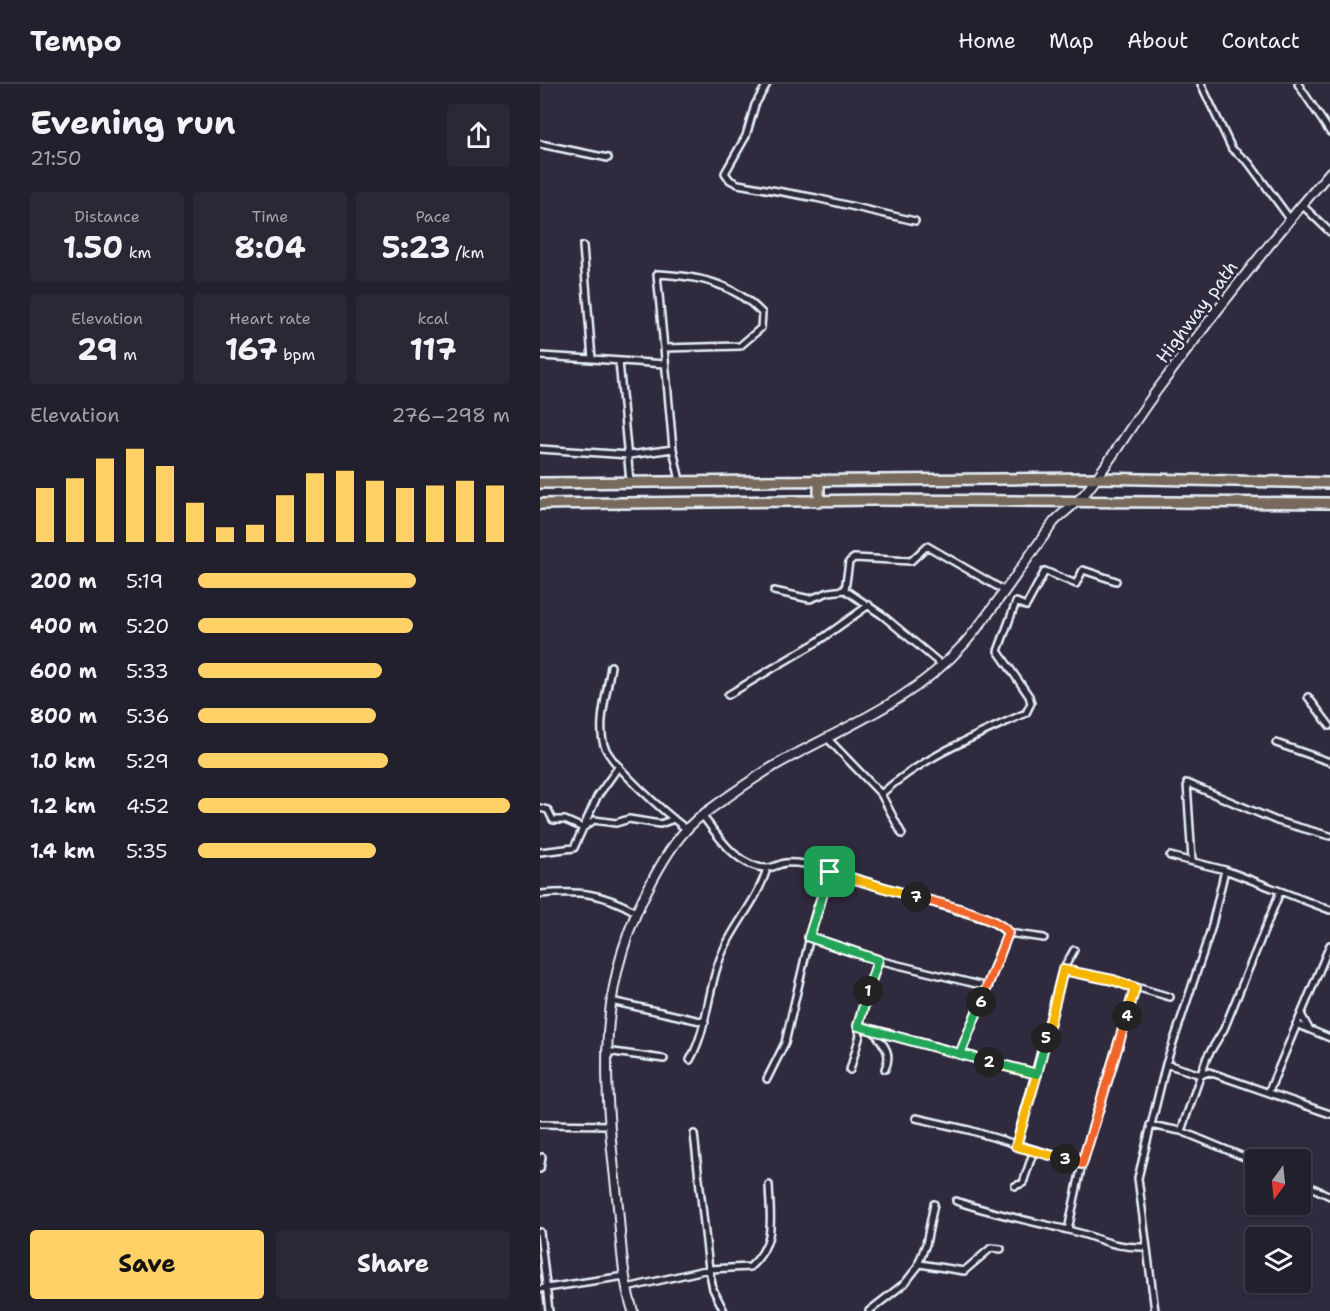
<!DOCTYPE html>
<html lang="en">
<head>
<meta charset="utf-8">
<style>
	body { margin:0; font-family:"Shantell Sans",sans-serif; background:#2b2836; color:#f1f3f6; height:100vh; display:flex; flex-direction:column; font-size:22px; white-space:nowrap }
	* { box-sizing:border-box; margin:0 }
	p { font-size:20px; color:#a3a3aa }
	.icon { flex:none; width:33px; height:33px; fill:none; stroke:currentColor; stroke-width:2; stroke-linecap:round; stroke-linejoin:round }
	.map { position:relative; flex:1; overflow:hidden }
	.panel { display:flex; flex-direction:column; background:#23202e; width:540px }
	.panel>* { flex:none }
	.needle { width:39px; rotate:195deg }
	.buttons { position:absolute; left:705px; top:1065px; display:grid; gap:12px }
	.buttons a { display:grid; place-items:center; width:66px; height:66px; border-radius:6px; background:#23202e; box-shadow:0 2px 4px #0004,0 0 0 2px #403e4a; font-size:30px }
	.pin { position:absolute; display:grid; place-items:center; width:51px; height:51px; color:#fff; margin:-26px; border-radius:12px; box-shadow:0 3px 9px #0006 }
	.km { position:absolute; width:30px; height:30px; margin:-15px; border-radius:50%; background:#222; color:#fff; font-size:16px; line-height:30px; text-align:center }
	.round { display:grid; place-items:center; flex:none; width:63px; height:63px; border-radius:6px; background:#2b2836 }
	.headline { display:flex; align-items:center; justify-content:space-between; height:102px; padding:0 30px }
	h1 { font-size:33px; font-weight:700; line-height:45px }
	.figures { display:grid; grid-template-columns:repeat(3,1fr); gap:9px; height:102px; padding:6px 30px }
	.figures div { display:grid; align-content:center; border-radius:6px; background:#2b2836; text-align:center }
	.figures b { font-size:30px; font-weight:700 }
	.figures small { font-size:16px; font-weight:400 }
	.figures p { font-size:16px }
	.chart { height:168px; padding:12px 30px }
	.chart p { display:flex; justify-content:space-between }
	.chart svg { width:100%; height:108px; margin-top:6px; stroke:#ffd166; stroke-width:6 }
	.primary-button { display:flex; gap:12px; margin-top:auto; padding:12px 30px }
	.primary-button a { flex:1; height:69px; border-radius:6px; background:#ffd166; color:#111; font-size:24px; font-weight:700; line-height:69px; text-align:center }
	.primary-button a+a { background:#2b2836; color:#f1f3f6 }
	ul { padding:0 30px; list-style:none; font-size:20px }
	li { display:grid; grid-template-columns:96px 72px 1fr; align-items:center; height:45px }
	li i { height:15px; border-radius:8px; background:#ffd166 }
	header { display:flex; align-items:center; gap:36px; box-sizing:border-box; height:84px; padding:0 30px; background:#23202e; border-bottom:2px solid #403e4a }
	header strong { font-size:28px }
	nav { display:flex; gap:33px; margin-inline-start:auto; font-size:21px }
	main { display:flex; flex:1; min-height:0 }
	.map>svg:first-child { display:block }
	.lines { fill:none; stroke-linecap:round; stroke-linejoin:round }
	.street-casing { stroke:#e8f1f8; stroke-width:10 }
	.secondary-casing { stroke:#e8f1f8; stroke-width:12 }
	.highway-casing { stroke:#e8f1f8; stroke-width:14 }
	.street { stroke:#2f2a3d; stroke-width:5 }
	.secondary { stroke:#2f2a3d; stroke-width:8 }
	.highway { stroke:#77695c; stroke-width:9 }
	.split-1-casing { stroke:#fff; stroke-width:12 }
	.split-2-casing { stroke:#fff; stroke-width:12 }
	.split-3-casing { stroke:#fff; stroke-width:12 }
	.split-4-casing { stroke:#fff; stroke-width:12 }
	.split-5-casing { stroke:#fff; stroke-width:12 }
	.split-6-casing { stroke:#fff; stroke-width:12 }
	.split-7-casing { stroke:#fff; stroke-width:12 }
	.split-8-casing { stroke:#fff; stroke-width:12 }
	.split-1 { stroke:#22a559; stroke-width:8 }
	.split-2 { stroke:#22a559; stroke-width:8 }
	.split-3 { stroke:#f5b400; stroke-width:8 }
	.split-4 { stroke:#f0652b; stroke-width:8 }
	.split-5 { stroke:#f5b400; stroke-width:8 }
	.split-6 { stroke:#22a559; stroke-width:8 }
	.split-7 { stroke:#f0652b; stroke-width:8 }
	.split-8 { stroke:#f5b400; stroke-width:8 }
	.labels { text-anchor:middle; dominant-baseline:central; stroke-width:6; stroke-linejoin:round; paint-order:stroke }
	.street-label { font-size:18px; fill:#e8f1f8; stroke:#2f2a3d }
</style>
</head>
<body>
<header>
<strong>Tempo</strong>
<nav><a>Home</a><a>Map</a><a>About</a><a>Contact</a></nav>
</header>
<main>
<section class="panel">
<div class="headline"><div><h1>Evening run</h1><p>21:50</p></div><a class="round"><svg class="icon" aria-label="share" viewBox="0 0 24 24"><path d="M12 15V3M7 8l5-5 5 5M5 13v7h14v-7"/></svg></a></div>
<div class="figures">
<div><p>Distance</p><b>1.50<small> km</small></b></div>
<div><p>Time</p><b>8:04</b></div>
<div><p>Pace</p><b>5:23<small> /km</small></b></div>
</div>
<div class="figures">
<div><p>Elevation</p><b>29<small> m</small></b></div>
<div><p>Heart rate</p><b>167<small> bpm</small></b></div>
<div><p>kcal</p><b>117</b></div>
</div>
<div class="chart"><p><span>Elevation</span>276–298 m</p>
<svg viewBox="0 0 160 44" preserveAspectRatio="none"><path d="M5 44V22M15 44V18M25 44V10M35 44V6M45 44V13M55 44V28M65 44V38M75 44V37M85 44V25M95 44V16M105 44V15M115 44V19M125 44V22M135 44V21M145 44V19M155 44V21"/></svg>
</div>
<ul>
<li><b>200 m</b>5:19<i style="width:70%"></i></li>
<li><b>400 m</b>5:20<i style="width:69%"></i></li>
<li><b>600 m</b>5:33<i style="width:59%"></i></li>
<li><b>800 m</b>5:36<i style="width:57%"></i></li>
<li><b>1.0 km</b>5:29<i style="width:61%"></i></li>
<li><b>1.2 km</b>4:52<i style="width:100%"></i></li>
<li><b>1.4 km</b>5:35<i style="width:57%"></i></li>
</ul>
<div class="primary-button"><a>Save</a><a>Share</a></div>
</section>
<div class="map">
<svg width="790" height="1227" viewBox="0 0 790 1227">
	<rect width="100%" height="100%" fill="#2f2a3d"/>
	<filter id="ink" filterUnits="userSpaceOnUse"><feTurbulence type="fractalNoise" baseFrequency=".0167" numOctaves="2"/><feDisplacementMap in="SourceGraphic" scale="12" xChannelSelector="R" yChannelSelector="G"/><feConvolveMatrix kernelMatrix="1 2 1 2 8 2 1 2 1" color-interpolation-filters="sRGB"/></filter>
	<g filter="url(#ink)">
		<g class="lines">
			<g class="street-casing">
				<path id="street" d="M227 0 215 21 206 52 185 89 190 96 198 100 276 114 375 137
					M661 0 692 65 709 79 750 135
					M758 0 790 48
					M0 60 68 74
					M762 121 790 148
					M43 162 52 275 125 280
					M124 264 117 190C157 192 192 198 222 229L221 244 200 262 124 264 133 365
					M0 272 52 275
					M79 277 90 398
					M0 365 89 371 133 365 140 397
					M305 506 309 478 314 474 371 477 387 462 465 507
					M234 507 270 515 289 508 305 506 342 531 403 582
					M71 582C68 605 57 639 64 661 71 682 127 730 146 745
					M188 611 277 558 329 521
					M768 613 790 642
					M288 655 341 710 362 750
					M736 659 790 678
					M341 710C383 673 435 652 486 629L491 619 489 612 458 567 476 518 486 522 505 487 536 500 543 486 576 497
					M0 724 8 726 13 736H25L43 744 54 736 76 739 89 735 120 740 134 735
					M162 731C177 751 198 784 227 784 233 784 239 780 245 779 258 778 271 781 283 784L451 837 468 849 504 854
					M0 768 34 764 57 713 79 682
					M630 772 685 786 790 826
					M652 776 647 699 737 737 790 752
					M0 810C39 807 61 808 96 828
					M269 853 338 876 448 903
					M523 886 534 866
					M71 917 165 938
					M761 930 769 945
					M756 940 790 954
					M318 942 497 990
					M334 947C343 961 353 968 345 985
					M66 967 124 975
					M420 970 468 849
					M150 976C170 940 167 898 186 861 199 835 219 813 227 784
					M626 980 661 991 669 988 790 1030
					M310 986 320 951 318 942 338 876
					M227 995 245 959 276 827 290 788
					M729 1007 790 861
					M376 1034 429 1046 542 1080
					M0 1040 69 1041
					M610 1041 641 1047 716 1078
					M641 1047 667 973 684 945 740 808
					M154 1050 169 1185 173 1205 184 1227
					M476 1061 523 886 572 896 630 913
					M0 1085 2 1073
					M760 1098 790 1112
					M475 1102 483 1099 494 1066
					M416 1117C453 1130 490 1137 528 1146 559 1153 570 1164 605 1163
					M528 1146 542 1080 595 904
					M0 1148 9 1227
					M378 1181 386 1160 394 1120
					M87 1204 169 1185 210 1183C237 1158 230 1135 229 1101
					M0 1205 85 1192
					M329 1227 365 1199 380 1180 424 1187 451 1164 461 1165
					M615 1227 598 1094 626 980 671 845 685 786"/>
			</g>
			<g class="secondary-casing">
				<path id="secondary" d="M93 1227C81 1191 81 1150 77 1113 64 998 54 902 112 797 126 771 141 746 165 729 190 711 216 692 243 677 307 642 374 616 424 560 457 522 483 479 514 438 520 431 528 426 535 419 544 412 552 401 558 392 578 365 595 336 615 309 671 233 729 159 790 88"/>
			</g>
			<g class="highway-casing">
				<path id="highway" d="M275 396 279 400V418
					M0 399 557 394 790 399
					M0 420 335 416 790 419"/>
			</g>
			<use href="#street" class="street"/>
			<use href="#secondary" class="secondary"/>
			<use href="#highway" class="highway"/>
		</g>
	</g>
	<g class="lines" filter="url(#ink)">
		<g class="split-1-casing">
			<path id="split-1" d="M290 788 269 853 338 876 328 907"/>
		</g>
		<g class="split-2-casing">
			<path id="split-2" d="M328 907 318 942 449 978"/>
		</g>
		<g class="split-3-casing">
			<path id="split-3" d="M449 978 497 990 476 1062 525 1075"/>
		</g>
		<g class="split-4-casing">
			<path id="split-4" d="M525 1075 542 1080 587 932"/>
		</g>
		<g class="split-5-casing">
			<path id="split-5" d="M506 954 523 886 573 896 595 904 587 932"/>
		</g>
		<g class="split-6-casing">
			<path id="split-6" d="M441 918 420 970 497 990 506 954"/>
		</g>
		<g class="split-7-casing">
			<path id="split-7" d="M376 813C396 819 458 832 468 849L441 918"/>
		</g>
		<g class="split-8-casing">
			<path id="split-8" d="M290 788 376 813"/>
		</g>
		<use href="#split-1" class="split-1"/>
		<use href="#split-2" class="split-2"/>
		<use href="#split-3" class="split-3"/>
		<use href="#split-4" class="split-4"/>
		<use href="#split-5" class="split-5"/>
		<use href="#split-6" class="split-6"/>
		<use href="#split-7" class="split-7"/>
		<use href="#split-8" class="split-8"/>
	</g>
	<g class="labels">
		<g class="street-label">
			<text transform="translate(657 228) rotate(-53)">Highway path</text>
		</g>
	</g>
</svg>
<div class="buttons">
<a><svg class="needle" viewBox="-14 -14 28 28"><path d="M0-13l5 13h-10z" fill="#e53935"/><path d="M0 13l5-13h-10z" fill="#a3a3aa"/></svg></a>
<a><svg class="icon" aria-label="layers" viewBox="0 0 24 24"><path d="M12 4l9 5-9 5-9-5zM3 14l9 5 9-5"/></svg></a>
</div>
<div class="pin" style="left:290px;top:788px;background:#1e9e55"><svg class="icon" aria-label="arrive" viewBox="0 0 24 24"><path d="M6 21V4h12l-3 4 3 4H6"/></svg></div>
<b class="km" style="left:328px;top:907px">1</b>
<b class="km" style="left:449px;top:978px">2</b>
<b class="km" style="left:525px;top:1075px">3</b>
<b class="km" style="left:587px;top:932px">4</b>
<b class="km" style="left:506px;top:954px">5</b>
<b class="km" style="left:441px;top:918px">6</b>
<b class="km" style="left:376px;top:813px">7</b>
</div>
</main>
</body>
</html>
